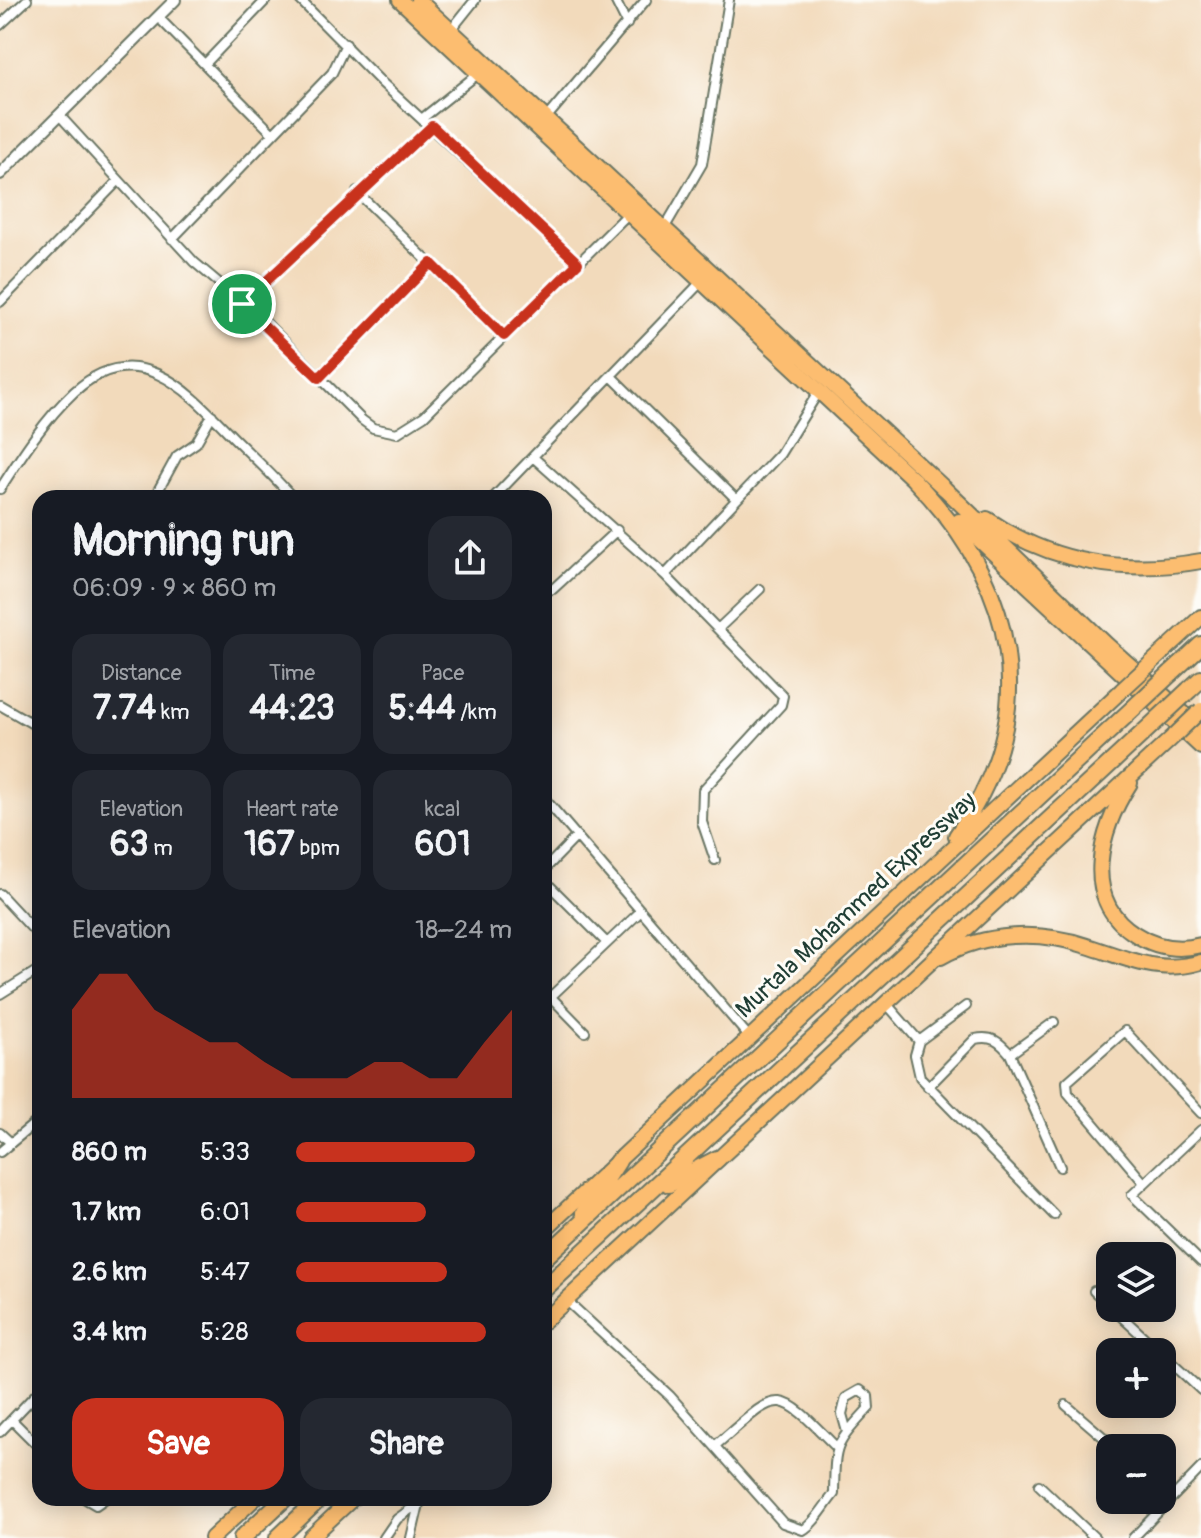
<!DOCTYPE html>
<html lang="en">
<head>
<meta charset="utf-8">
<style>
	body { margin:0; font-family:Pangolin,sans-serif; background:#242831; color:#f1f3f6; height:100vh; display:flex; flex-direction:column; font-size:30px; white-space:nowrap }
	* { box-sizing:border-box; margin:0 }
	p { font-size:26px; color:#9ea1a6 }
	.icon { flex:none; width:44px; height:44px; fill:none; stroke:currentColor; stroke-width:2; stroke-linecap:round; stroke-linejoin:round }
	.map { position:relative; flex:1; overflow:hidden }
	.panel { position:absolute; left:32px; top:490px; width:520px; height:1016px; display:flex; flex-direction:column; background:#171b24; border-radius:24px; box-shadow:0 4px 20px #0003 }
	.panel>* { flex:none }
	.controls { position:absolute; left:1096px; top:1242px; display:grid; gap:16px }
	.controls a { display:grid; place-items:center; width:80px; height:80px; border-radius:16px; background:#171b24; box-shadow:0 4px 20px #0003; font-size:40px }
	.pin { position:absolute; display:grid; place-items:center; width:68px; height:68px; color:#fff; margin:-34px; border:4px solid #fff; border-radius:50%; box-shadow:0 2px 8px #0007 }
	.round { display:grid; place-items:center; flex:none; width:84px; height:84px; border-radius:24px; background:#242831 }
	.headline { display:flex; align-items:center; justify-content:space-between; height:136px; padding:0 40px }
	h1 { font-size:44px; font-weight:700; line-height:60px }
	.stats { display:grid; grid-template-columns:repeat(3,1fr); gap:12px; height:136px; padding:8px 40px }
	.stats div { display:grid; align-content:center; border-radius:20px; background:#242831; text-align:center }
	.stats b { font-size:34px; font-weight:700 }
	.stats small { font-size:22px; font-weight:400 }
	.stats p { font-size:22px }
	.chart { height:224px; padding:16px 40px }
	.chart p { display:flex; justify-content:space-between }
	.chart svg { width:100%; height:144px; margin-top:8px; fill:#c8321e; opacity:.7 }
	.button { display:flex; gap:16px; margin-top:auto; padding:16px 40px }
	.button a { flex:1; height:92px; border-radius:24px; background:#c8321e; color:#fff; font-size:32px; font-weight:700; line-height:92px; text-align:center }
	.button a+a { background:#242831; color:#f1f3f6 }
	ul { padding:0 40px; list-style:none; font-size:26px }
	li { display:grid; grid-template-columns:128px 96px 1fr; align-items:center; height:60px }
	li i { height:20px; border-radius:10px; background:#c8321e }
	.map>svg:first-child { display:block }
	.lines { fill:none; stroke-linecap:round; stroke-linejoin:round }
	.minor-casing { stroke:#697463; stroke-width:12 }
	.tertiary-casing { stroke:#697463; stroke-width:14 }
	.primary-casing { stroke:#697463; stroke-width:18 }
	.trunk-casing { stroke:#697463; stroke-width:18 }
	.motorway-casing { stroke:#697463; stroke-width:20 }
	.minor { stroke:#fff; stroke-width:8 }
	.tertiary { stroke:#fff; stroke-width:10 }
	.primary { stroke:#fcbd6f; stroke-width:14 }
	.trunk { stroke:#fcbd6f; stroke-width:14 }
	.motorway { stroke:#fcbd6f; stroke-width:16 }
	.trunk-bridge-casing { stroke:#697463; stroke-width:18; stroke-linecap:butt }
	.motorway-bridge-casing { stroke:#697463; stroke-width:20; stroke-linecap:butt }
	.trunk-bridge { stroke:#fcbd6f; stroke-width:14 }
	.motorway-bridge { stroke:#fcbd6f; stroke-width:16 }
	.route-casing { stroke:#fff; stroke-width:16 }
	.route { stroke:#c8321e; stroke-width:10 }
	.labels { text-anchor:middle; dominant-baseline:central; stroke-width:6; stroke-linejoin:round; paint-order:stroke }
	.street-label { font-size:24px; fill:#1f3d34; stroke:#fdfcf7 }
</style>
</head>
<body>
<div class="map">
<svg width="1201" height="1538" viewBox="0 0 1201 1538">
	<rect width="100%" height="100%" fill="#fdfcf7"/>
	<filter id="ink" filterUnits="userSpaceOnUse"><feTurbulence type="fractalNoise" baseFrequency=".0125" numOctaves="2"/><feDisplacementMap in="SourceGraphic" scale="16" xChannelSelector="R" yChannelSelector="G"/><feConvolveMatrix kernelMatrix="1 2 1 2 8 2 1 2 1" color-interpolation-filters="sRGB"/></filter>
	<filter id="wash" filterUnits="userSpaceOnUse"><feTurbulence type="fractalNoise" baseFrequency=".006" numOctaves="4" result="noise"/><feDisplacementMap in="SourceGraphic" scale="32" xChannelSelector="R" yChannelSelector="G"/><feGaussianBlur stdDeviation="1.8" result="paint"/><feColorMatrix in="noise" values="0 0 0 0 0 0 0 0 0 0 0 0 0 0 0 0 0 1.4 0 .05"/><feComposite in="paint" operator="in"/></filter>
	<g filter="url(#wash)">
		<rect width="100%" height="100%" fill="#f2dabb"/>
	</g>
	<g filter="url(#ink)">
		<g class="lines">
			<g class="minor-casing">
				<path id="minor" d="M300 0 380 81 578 263
					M615 0 627 24
					M158 17 273 134
					M0 25 27 0
					M451 30 475 0
					M205 64 266 0
					M61 117 194 262 262 319 362 420 373 428 397 433 424 416 629 213
					M424 117 479 73
					M547 117 646 0
					M357 192 504 336
					M665 227 702 164 729 0
					M172 239 332 73 346 44
					M0 302 119 180
					M242 304 432 126
					M319 378 431 263
					M613 378 736 499
					M534 458 665 575 783 696 781 705 703 790 702 822 715 860
					M0 489C21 456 45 419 74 392 138 333 190 393 233 437 253 457 274 476 293 498
					M154 498 177 456 196 443 212 415
					M493 498 702 281
					M665 575 780 454 819 391
					M544 591 553 589 617 530
					M719 628 760 589
					M0 705 40 728
					M544 798 750 1038
					M544 870 577 836
					M550 886 607 943
					M0 894 40 937
					M544 990 585 1032
					M0 994 40 969
					M885 1002 919 1041 915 1055 920 1077 1054 1215
					M544 1003 641 911
					M919 1041 966 1006
					M1010 1054 1054 1022
					M928 1087 975 1039C992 1035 1000 1042 1010 1054L1060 1167
					M1201 1130 1132 1195 1201 1262
					M0 1133 11 1143
					M0 1152 40 1119
					M1144 1183 1068 1093 1067 1082 1125 1031 1201 1113
					M1094 1291 1110 1306
					M566 1300 670 1396 783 1523 803 1530C815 1523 824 1506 834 1494 835 1444 834 1446 869 1408L868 1396 860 1390 846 1398 842 1414 847 1432
					M1112 1308 1160 1352
					M1162 1354 1201 1390
					M1066 1405 1116 1448
					M12 1420 40 1448
					M0 1432 40 1390
					M716 1445C781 1389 775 1385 837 1448
					M1039 1485 1095 1538
					M1162 1488 1173 1497
					M84 1498 96 1505 106 1498
					M384 1538 397 1519 419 1503
					M411 1538 419 1504
					M1133 1538 1201 1468"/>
			</g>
			<g class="tertiary-casing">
				<path id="tertiary" d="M0 174 175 0"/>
			</g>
			<g class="primary-casing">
				<path id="primary" d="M400 0 914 480
					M418 0 944 488"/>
			</g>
			<g class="trunk-casing">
				<path id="trunk" d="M914 480C1016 585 1045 712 956 836
					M944 488 1107 645 1201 729
					M987 519C1051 563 1125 575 1201 561
					M959 521 1201 747
					M1149 665 1201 617
					M1130 783C1101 828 1079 899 1135 934 1155 947 1178 951 1201 945
					M941 957C985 932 1040 930 1087 946 1127 958 1158 975 1201 962
					M544 1230 1123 689
					M544 1321 1174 736
					M212 1538 255 1498
					M310 1538 353 1498"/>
			</g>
			<g class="motorway-casing">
				<path id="motorway" d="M1171 673 1201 645
					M1189 690 1201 679
					M669 1184 717 1159
					M584 1213 618 1161
					M544 1258 1139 703
					M544 1289 1157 720
					M242 1538 285 1498
					M278 1538 320 1498"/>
			</g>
			<use href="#minor" class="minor"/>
			<use href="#tertiary" class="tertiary"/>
			<use href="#primary" class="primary"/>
			<use href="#trunk" class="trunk"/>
			<use href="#motorway" class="motorway"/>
			<g class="trunk-bridge-casing">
				<path id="trunk-bridge" d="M1123 689 1149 665
					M1174 736 1201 710"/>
			</g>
			<g class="motorway-bridge-casing">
				<path id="motorway-bridge" d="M1139 703 1171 673
					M1157 720 1189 690"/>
			</g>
			<use href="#trunk-bridge" class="trunk-bridge"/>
			<use href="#motorway-bridge" class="motorway-bridge"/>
		</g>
	</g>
	<g class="lines" filter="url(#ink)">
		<g class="route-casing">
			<path id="route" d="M432 126 578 263 504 336 431 263 319 378 242 304Z"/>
		</g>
		<use href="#route" class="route"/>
	</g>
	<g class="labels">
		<g class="street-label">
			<text transform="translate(856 905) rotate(-43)">Murtala Mohammed Expressway</text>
		</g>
	</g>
</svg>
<div class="controls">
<a><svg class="icon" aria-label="layers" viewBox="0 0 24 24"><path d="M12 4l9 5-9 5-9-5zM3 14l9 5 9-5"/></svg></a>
<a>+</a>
<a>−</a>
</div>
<div class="pin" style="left:242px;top:304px;background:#1e9e55"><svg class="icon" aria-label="arrive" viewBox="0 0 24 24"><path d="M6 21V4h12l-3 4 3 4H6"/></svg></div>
<section class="panel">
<div class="headline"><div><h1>Morning run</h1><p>06:09 · 9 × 860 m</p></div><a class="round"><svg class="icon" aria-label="share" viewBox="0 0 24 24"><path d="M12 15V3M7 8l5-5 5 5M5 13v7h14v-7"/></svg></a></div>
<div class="stats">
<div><p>Distance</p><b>7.74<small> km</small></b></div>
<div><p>Time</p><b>44:23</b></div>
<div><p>Pace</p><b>5:44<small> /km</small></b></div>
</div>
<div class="stats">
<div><p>Elevation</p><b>63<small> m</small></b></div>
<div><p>Heart rate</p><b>167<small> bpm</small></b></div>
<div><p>kcal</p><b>601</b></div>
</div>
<div class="chart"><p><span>Elevation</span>18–24 m</p>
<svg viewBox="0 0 160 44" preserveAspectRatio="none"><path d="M0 44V17L10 6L20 6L30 17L40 22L50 27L60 27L70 33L80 38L90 38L100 38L110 33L120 33L130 38L140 38L150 27L160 17V44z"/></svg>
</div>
<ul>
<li><b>860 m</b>5:33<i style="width:83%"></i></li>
<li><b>1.7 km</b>6:01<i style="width:60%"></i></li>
<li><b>2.6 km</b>5:47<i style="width:70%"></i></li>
<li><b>3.4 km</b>5:28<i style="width:88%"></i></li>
</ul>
<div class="button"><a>Save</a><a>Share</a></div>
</section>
</div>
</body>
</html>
